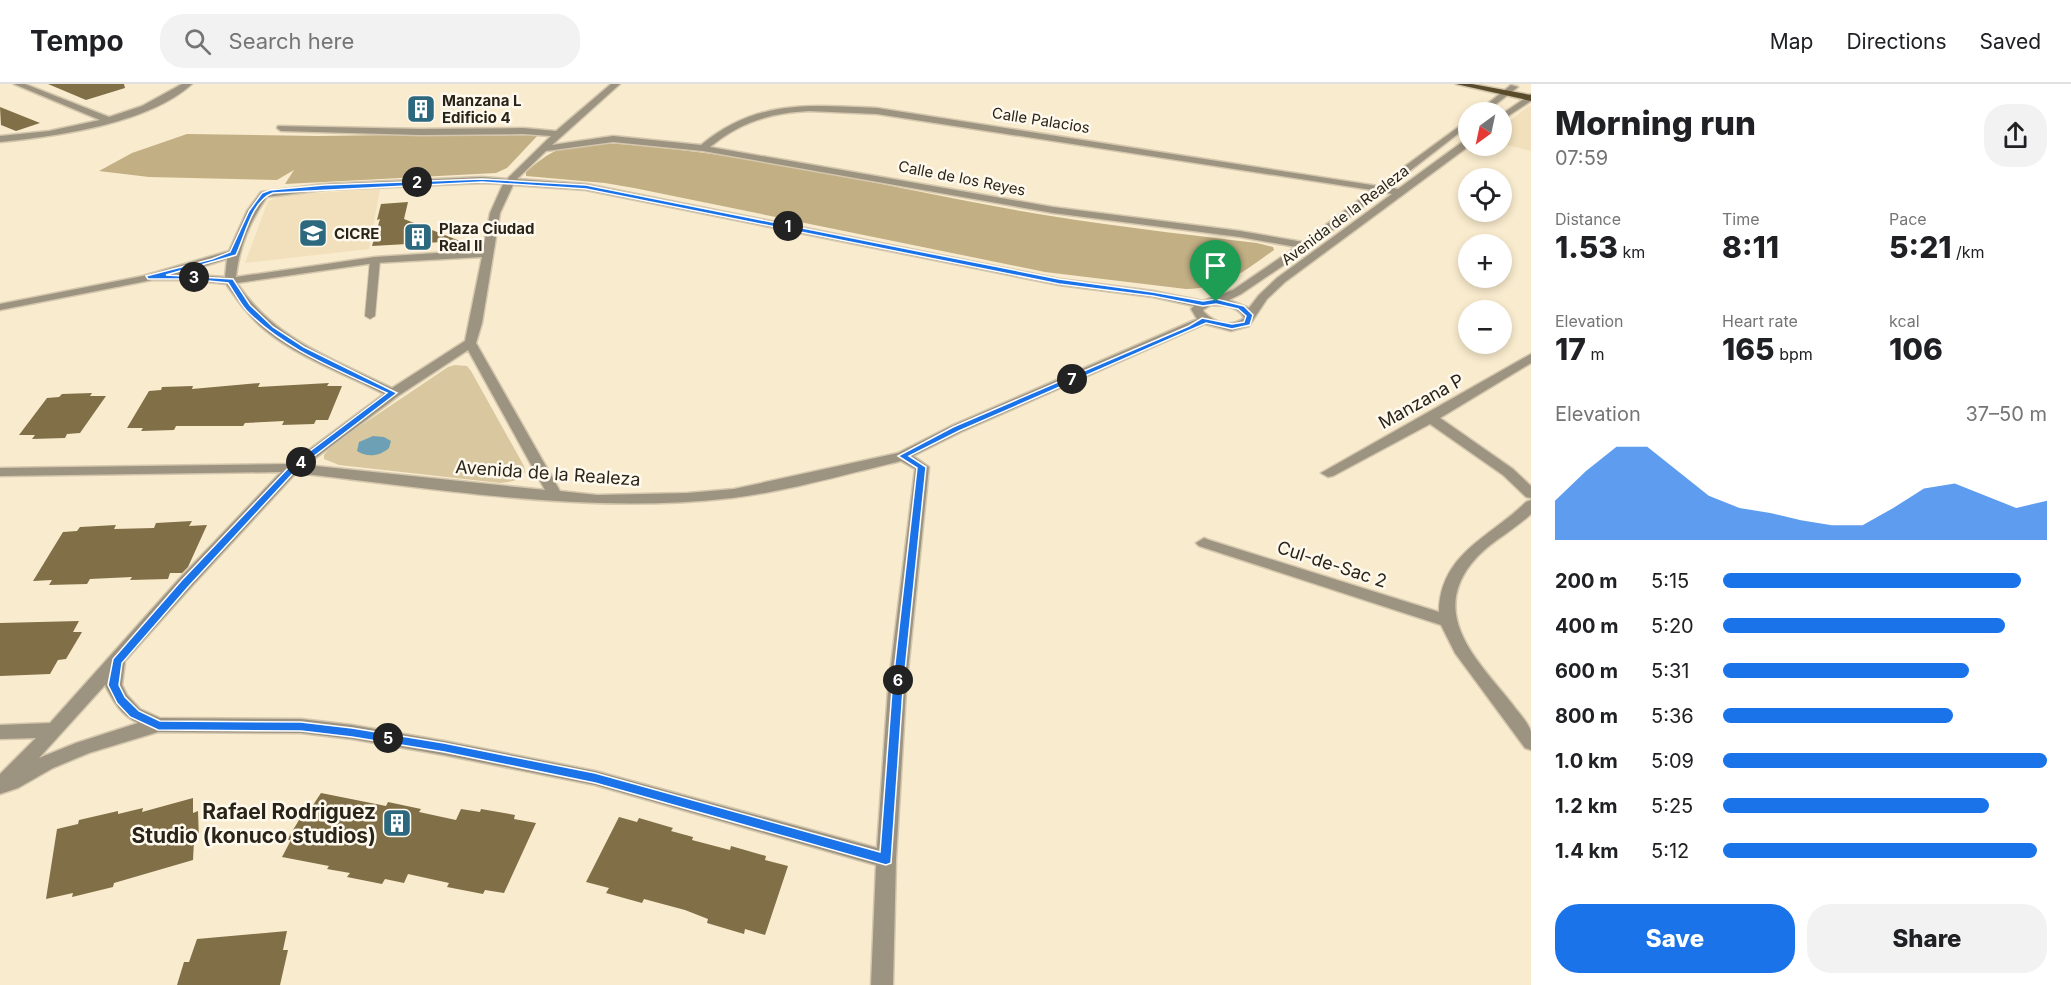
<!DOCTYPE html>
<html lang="en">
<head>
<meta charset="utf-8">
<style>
	body { margin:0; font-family:Inter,sans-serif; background:#f2f2f2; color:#202124; height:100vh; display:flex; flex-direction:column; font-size:22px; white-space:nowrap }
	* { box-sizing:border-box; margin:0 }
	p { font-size:20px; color:#757577 }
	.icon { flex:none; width:33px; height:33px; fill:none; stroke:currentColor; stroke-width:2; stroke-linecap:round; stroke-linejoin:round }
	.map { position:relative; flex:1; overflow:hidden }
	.side { display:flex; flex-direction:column; background:#fff; width:540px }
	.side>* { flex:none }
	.needle { width:39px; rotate:213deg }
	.controls { position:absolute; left:1458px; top:18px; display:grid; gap:12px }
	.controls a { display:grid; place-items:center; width:54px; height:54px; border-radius:50%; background:#fff; box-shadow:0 3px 9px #0003; font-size:30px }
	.pin { position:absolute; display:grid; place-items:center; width:51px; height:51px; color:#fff; margin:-62px -26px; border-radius:50% 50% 50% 0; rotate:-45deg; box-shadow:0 0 6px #0007 }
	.pin .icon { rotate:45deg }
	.km { position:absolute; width:30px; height:30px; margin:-15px; border-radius:50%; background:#222; color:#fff; font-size:16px; line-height:30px; text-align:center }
	.round { display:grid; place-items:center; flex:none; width:63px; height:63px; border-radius:24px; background:#f2f2f2 }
	.head { display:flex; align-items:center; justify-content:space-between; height:102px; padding:0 24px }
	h1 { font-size:33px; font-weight:800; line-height:45px }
	.metrics { display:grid; grid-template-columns:repeat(3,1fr); gap:9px; height:102px; padding:6px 24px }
	.metrics div { display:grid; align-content:center }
	.metrics b { font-size:30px; font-weight:800 }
	.metrics small { font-size:16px; font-weight:400 }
	.metrics p { font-size:16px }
	.chart { height:168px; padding:12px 24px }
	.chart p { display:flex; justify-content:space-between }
	.chart svg { width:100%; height:108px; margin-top:6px; fill:#1a73e8; opacity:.7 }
	.action { display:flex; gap:12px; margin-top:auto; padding:12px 24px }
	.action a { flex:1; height:69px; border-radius:24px; background:#1a73e8; color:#fff; font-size:24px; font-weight:800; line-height:69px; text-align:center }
	.action a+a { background:#f2f2f2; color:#202124 }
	ul { padding:0 24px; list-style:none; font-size:20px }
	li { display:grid; grid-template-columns:96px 72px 1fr; align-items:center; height:45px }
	li i { height:15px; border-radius:8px; background:#1a73e8 }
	header { display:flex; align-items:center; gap:36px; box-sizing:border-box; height:84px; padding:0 30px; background:#fff; border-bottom:2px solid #e0e0e0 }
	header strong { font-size:28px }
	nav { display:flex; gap:33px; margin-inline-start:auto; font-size:21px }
	.search { width:420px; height:54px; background:#f2f2f2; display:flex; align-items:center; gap:15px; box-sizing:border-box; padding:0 21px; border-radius:24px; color:#757577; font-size:22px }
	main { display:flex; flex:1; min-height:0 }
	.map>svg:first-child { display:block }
	.built { fill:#f1e0bb }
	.green { fill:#d9c7a0 }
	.forest { fill:#c2af84 }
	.water { fill:#6ea0b5 }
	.building { fill:#816f47 }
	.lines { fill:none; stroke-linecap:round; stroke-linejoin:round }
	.pedestrian-casing { stroke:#d4c7ad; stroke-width:2 }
	.minor-casing { stroke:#d4c7ad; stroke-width:3 }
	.primary-casing { stroke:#d4c7ad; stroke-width:3 }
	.pedestrian { fill:#9c9381; fill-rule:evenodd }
	.minor { fill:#9c9381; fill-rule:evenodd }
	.primary { fill:#5a4b2b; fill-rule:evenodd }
	.route { fill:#1a73e8; stroke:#fff; stroke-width:1.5; fill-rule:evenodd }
	.labels { text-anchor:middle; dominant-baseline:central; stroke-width:5; stroke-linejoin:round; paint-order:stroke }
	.far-poi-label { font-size:15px; font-weight:bold; fill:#292419; stroke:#fff9ed; text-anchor:start }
	.far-street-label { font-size:15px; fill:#292419; stroke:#fff9ed }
	.street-label { font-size:18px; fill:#292419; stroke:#fff9ed }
	.near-poi-label { font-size:21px; font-weight:bold; fill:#292419; stroke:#fff9ed; text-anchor:end }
</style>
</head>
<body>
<header>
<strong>Tempo</strong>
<div class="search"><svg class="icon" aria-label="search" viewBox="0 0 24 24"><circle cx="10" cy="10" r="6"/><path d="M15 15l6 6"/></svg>Search here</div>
<nav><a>Map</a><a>Directions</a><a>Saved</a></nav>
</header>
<main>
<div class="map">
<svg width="1531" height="901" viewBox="0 0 1531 901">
	<rect width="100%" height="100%" fill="#f9ebcd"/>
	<path class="built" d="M1529 22H1531V67L1502 60V43Z
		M380 105 369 165 245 179 268 117 283 111Z"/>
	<path class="green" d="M455 281 467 282 471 287 524 382 525 388C520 397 510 398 500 399L339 381 324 375V371L332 361 448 283Z"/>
	<path class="forest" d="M540 49 507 84 496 89 285 100 294 86 277 96 149 93 99 87 132 69 187 50 317 52Z
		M606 59C733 67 858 96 983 120 1074 138 1166 148 1257 159L1273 163 1274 166C1242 188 1227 204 1186 205L1045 188 634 104 605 99 526 92V88C557 61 566 61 606 59Z"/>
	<path class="water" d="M373 352 384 353 391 357 389 364C380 372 368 374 357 367L359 358Z"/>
	<path class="building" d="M48 0H124L125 4 86 16Z
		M0 23 40 39 16 47 1 41Z
		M408 118 404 135 460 157 372 162 380 135 377 136 381 120Z
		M260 299 258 303 329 299 327 302H342L328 336H316L314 340 282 341 284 337 245 339 243 342H176L174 346 141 347 143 344H127L149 307 161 306 162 303 193 302 192 305Z
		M92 309 90 312H106L80 349 67 350 65 354 32 355 35 351H19L47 314 59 313 62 310Z
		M192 437 189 442 207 441 188 483 182 489H170L168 495 130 496 132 493 90 495 87 500 49 501 52 496 33 497 63 448 77 447 80 443 116 441 114 445 154 444 156 439Z
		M79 537 73 548H82L66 575 58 576 50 590 0 592V539Z
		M321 709 386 722 388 718 421 725 419 728 456 736 461 725 480 728 481 725 515 731 514 735 536 739 504 809 485 806 483 810 447 803 449 799 408 790 404 799 385 795 382 800 347 793 350 789 327 785 329 782 282 773 291 756H287L305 726 309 727Z
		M193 714V729L198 727 199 756 194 757 193 776 114 799 113 803 72 813 73 809 46 815 57 745 78 740 79 736 118 727V730L143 724 142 728Z
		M619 733 637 738 639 734 673 744 671 747 693 753 692 756 730 766 731 762 766 772 765 776 788 782 765 851 745 845 744 850 707 839 708 835 685 826 644 815 642 819 606 809 609 804 586 798Z
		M287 847 283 866H288L280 901H177L184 878H189L197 855Z"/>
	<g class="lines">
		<g class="pedestrian-casing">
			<path id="pedestrian" d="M375 173 380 176 375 232 370 235 365 232 370 176Z"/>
		</g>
		<g class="minor-casing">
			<path id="minor" d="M14 0H25L109 33 142 22 182 0H192C148 40 58 52 0 58V52L49 47 100 36Z
				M611 0H620L552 61 613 52 701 61C757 15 809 21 877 24L1378 102 1468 36V42L1389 103 1398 105 1465 56 1468 55 1469 62 1285 198 1267 215 1249 242 1231 247 1205 240 961 348 913 372 929 383 906 606 896 775 893 901H871L876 781 595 701 444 671 352 655 301 649 158 648 89 669 53 684 18 704 0 710V690L36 654 0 655V641L50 639 179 495 281 388 0 392V384L290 380 384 310C347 291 297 273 265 246 249 233 238 217 226 200L190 196H152L0 226V220L143 192 229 167 247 127 261 108 324 100 482 93 507 95 551 52 523 50 420 51 281 47 277 44 278 42 420 45 523 44 556 47ZM809 27 877 30 1372 106 1303 158 1240 147 1053 123 710 63C740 38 770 29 809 27ZM613 58 703 67 1053 129 1240 153 1296 163 1233 206 1203 217 1153 207 1059 195 586 100 517 95 546 67ZM482 99 503 100 490 129 483 166 375 173 236 193C239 163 250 137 267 113L324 106ZM513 101 586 106 1059 201 1153 213 1194 222 1191 225 1197 235 951 342 898 369 734 405 687 409 597 411 560 407 476 259 482 239 500 129ZM1382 108 1392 110 1277 194 1259 211 1249 224 1229 216 1241 210 1309 164ZM482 173 465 257 392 304C333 275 275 256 237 199L375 179ZM227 175 225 193 179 190ZM1211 221C1224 221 1238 222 1244 234 1231 244 1215 239 1204 228L1203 226ZM468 266 545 406 306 381 398 312ZM901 377 915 385 888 606 877 764 595 687 444 657 352 641 301 635 160 634 140 625 127 611 122 601 125 577 191 503 296 389C440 405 587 431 732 414 789 407 846 390 901 377ZM105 601C113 617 121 631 138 639L76 659 39 674Z
				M1511 1 1518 3 1486 28H1477Z
				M1531 10V17L1502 36V30Z
				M1531 270V279L1440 334 1513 385 1531 402V414L1526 413 1503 391 1430 340 1333 392 1328 393 1321 389Z
				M1531 416V430C1512 448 1487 459 1471 480 1429 534 1481 580 1513 621 1518 628 1529 639 1531 648 1531 653 1531 660 1531 666L1525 664 1455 569 1441 541 1199 462 1196 459 1204 454 1209 456 1439 528C1440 469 1491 453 1526 418Z"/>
		</g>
		<g class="primary-casing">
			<path id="primary" d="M1456 0H1472L1531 11V17Z"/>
		</g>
		<use href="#pedestrian" class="pedestrian"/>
		<use href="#minor" class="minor"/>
		<use href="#primary" class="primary"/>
	</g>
	<path class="route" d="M482 95 586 101 1059 195 1153 208 1203 217 1216 215 1244 222 1253 231 1250 241 1232 245 1206 239 959 347 909 372 926 383 903 606 891 779 886 781 595 699 444 668 352 653 301 647 158 646 130 633 117 619 108 601 113 575 181 497 290 382 387 309C339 286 284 266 246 226 239 218 234 208 228 199L189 195H148L146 192 212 175 230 168 249 127 262 109 270 106 324 101ZM482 98 586 105 1059 200 1153 212 1203 222 1216 220 1238 225 1246 232 1244 238 1232 240 1202 234 1189 242 953 343 898 372 917 384 892 606 880 768 595 689 444 659 352 644 301 638 160 637 139 627 125 613 119 601 122 579 189 502 296 386 397 309 304 263 273 243 250 221 233 195 166 191 236 171C245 152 252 116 273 109Z"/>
	<defs>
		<g id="building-square" transform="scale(1.5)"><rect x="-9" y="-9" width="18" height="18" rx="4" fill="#2c697f" stroke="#fff9ed"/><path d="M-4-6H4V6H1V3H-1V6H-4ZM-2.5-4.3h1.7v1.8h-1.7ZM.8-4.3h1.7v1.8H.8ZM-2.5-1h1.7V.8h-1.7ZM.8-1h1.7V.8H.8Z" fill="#fff"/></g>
		<g id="school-square" transform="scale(1.5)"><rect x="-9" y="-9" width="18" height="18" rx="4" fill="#2c697f" stroke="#fff9ed"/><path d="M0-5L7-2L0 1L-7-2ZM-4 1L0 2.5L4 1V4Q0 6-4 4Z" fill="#fff"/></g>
	</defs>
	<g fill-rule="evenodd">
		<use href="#building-square" x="421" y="25"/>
		<use href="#school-square" x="313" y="149"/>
		<use href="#building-square" x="418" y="153"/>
		<use href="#building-square" x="397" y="739"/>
	</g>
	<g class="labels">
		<g class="far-poi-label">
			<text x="442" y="16">Manzana L<tspan x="442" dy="17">Edificio 4</tspan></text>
			<text x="439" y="144">Plaza Ciudad<tspan x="439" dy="17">Real II</tspan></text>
			<text x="334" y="149">CICRE</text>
		</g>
		<g class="far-street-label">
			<text transform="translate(1041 36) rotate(9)">Calle Palacios</text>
			<text transform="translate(962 94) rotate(11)">Calle de los Reyes</text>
			<text transform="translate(1345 131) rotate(-37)">Avenida de la Realeza</text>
		</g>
		<g class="street-label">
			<text transform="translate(1421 317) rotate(-29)">Manzana P</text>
			<text transform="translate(548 389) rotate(4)">Avenida de la Realeza</text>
			<text transform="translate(1332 480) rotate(18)">Cul-de-Sac 2</text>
		</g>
		<g class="near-poi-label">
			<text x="376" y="727">Rafael Rodriguez<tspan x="376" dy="24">Studio (konuco studios)</tspan></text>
		</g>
	</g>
</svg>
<div class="controls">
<a><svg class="needle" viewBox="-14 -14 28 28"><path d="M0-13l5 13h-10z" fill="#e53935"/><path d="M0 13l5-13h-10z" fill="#757577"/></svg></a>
<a><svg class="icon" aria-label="locate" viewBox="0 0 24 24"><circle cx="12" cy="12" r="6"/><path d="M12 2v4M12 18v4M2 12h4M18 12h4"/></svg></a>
<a>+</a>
<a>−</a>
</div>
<div class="pin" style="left:1216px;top:218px;background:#1e9e55"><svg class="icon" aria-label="arrive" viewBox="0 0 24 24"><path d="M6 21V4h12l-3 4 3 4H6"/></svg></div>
<b class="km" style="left:788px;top:142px">1</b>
<b class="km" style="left:417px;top:98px">2</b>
<b class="km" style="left:194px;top:193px">3</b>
<b class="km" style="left:301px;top:378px">4</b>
<b class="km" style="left:388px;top:654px">5</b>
<b class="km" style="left:898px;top:596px">6</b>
<b class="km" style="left:1072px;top:295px">7</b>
</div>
<section class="side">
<div class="head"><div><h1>Morning run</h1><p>07:59</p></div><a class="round"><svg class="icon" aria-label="share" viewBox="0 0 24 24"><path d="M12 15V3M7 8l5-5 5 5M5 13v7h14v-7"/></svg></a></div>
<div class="metrics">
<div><p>Distance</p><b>1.53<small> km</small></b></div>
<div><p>Time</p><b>8:11</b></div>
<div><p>Pace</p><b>5:21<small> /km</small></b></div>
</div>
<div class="metrics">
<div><p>Elevation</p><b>17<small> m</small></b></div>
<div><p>Heart rate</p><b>165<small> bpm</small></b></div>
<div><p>kcal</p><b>106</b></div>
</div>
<div class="chart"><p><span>Elevation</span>37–50 m</p>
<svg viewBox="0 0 160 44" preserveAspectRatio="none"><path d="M0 44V28L10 16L20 6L30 6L40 16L50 26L60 31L70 33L80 36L90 38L100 38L110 31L120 23L130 21L140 26L150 31L160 28V44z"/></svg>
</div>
<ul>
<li><b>200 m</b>5:15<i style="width:92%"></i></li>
<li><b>400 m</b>5:20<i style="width:87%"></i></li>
<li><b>600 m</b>5:31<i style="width:76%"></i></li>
<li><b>800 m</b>5:36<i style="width:71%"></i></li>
<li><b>1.0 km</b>5:09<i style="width:100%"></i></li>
<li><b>1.2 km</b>5:25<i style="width:82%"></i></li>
<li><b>1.4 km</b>5:12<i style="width:97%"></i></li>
</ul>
<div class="action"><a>Save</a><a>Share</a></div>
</section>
</main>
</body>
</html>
